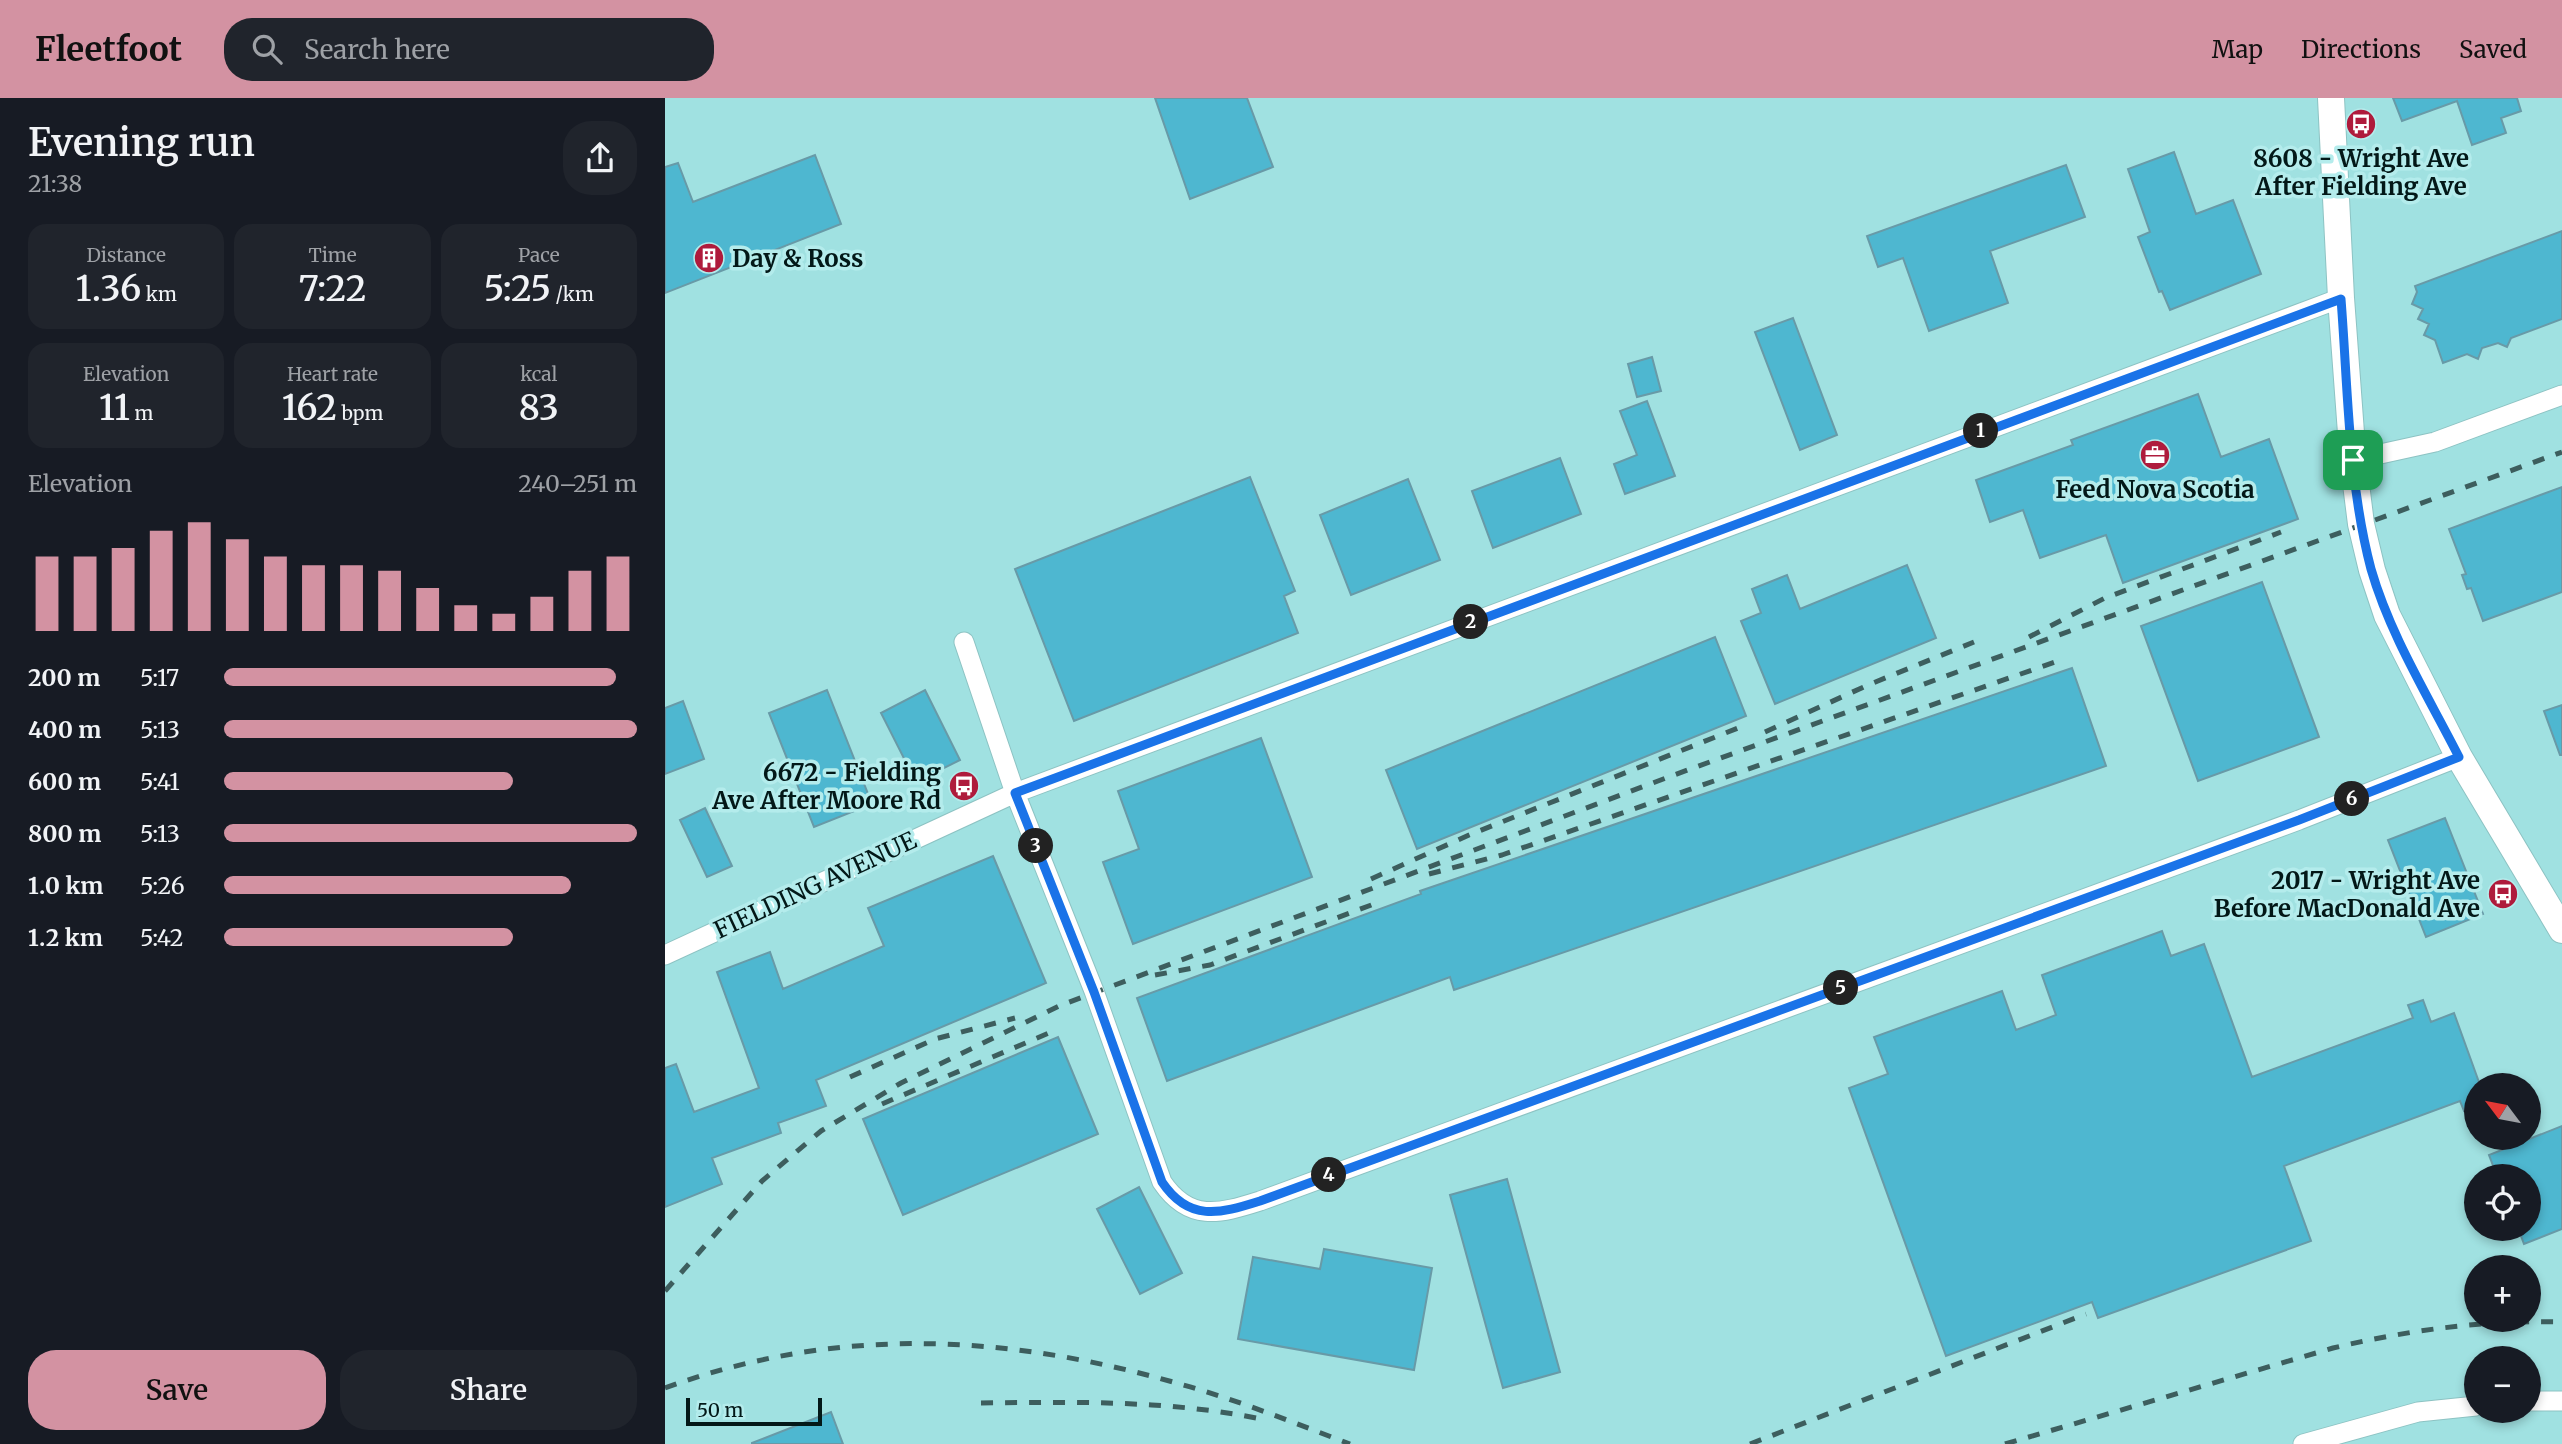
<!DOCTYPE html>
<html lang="en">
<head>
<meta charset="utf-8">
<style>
	body { margin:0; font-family:Merriweather,serif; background:#20242c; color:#f1f3f6; height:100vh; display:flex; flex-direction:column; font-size:26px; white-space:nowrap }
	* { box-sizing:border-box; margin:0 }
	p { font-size:23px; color:#9ea1a6 }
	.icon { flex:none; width:38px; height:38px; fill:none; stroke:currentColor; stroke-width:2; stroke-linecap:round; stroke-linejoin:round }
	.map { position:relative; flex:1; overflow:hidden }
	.side { display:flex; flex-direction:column; background:#171b24; width:665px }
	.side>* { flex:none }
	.needle { width:46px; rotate:302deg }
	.controls { position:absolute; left:1799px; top:975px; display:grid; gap:14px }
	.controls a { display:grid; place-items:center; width:77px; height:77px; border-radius:50%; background:#171b24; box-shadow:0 4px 10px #0003; font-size:35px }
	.scale { position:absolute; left:21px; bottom:18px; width:136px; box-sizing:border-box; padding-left:7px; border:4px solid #031818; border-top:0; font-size:19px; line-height:24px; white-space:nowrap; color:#031818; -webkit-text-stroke:5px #b4ecec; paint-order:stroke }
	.pin { position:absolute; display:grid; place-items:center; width:60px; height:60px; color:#fff; margin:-30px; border-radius:14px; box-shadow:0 4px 10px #0006 }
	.km { position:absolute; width:35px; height:35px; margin:-18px; border-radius:50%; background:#222; color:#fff; font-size:19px; line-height:35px; text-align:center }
	.round { display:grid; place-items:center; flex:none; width:74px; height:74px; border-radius:28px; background:#20242c }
	.headline { display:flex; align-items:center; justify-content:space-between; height:119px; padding:0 28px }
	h1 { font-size:38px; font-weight:600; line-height:52px }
	.figures { display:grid; grid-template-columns:repeat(3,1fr); gap:10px; height:119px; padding:7px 28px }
	.figures div { display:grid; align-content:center; border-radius:18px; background:#20242c; text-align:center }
	.figures b { font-size:35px; font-weight:600 }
	.figures small { font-size:19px; font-weight:400 }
	.figures p { font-size:19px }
	.chart { height:196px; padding:14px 28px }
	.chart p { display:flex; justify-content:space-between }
	.chart svg { width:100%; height:126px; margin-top:7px; stroke:#d392a2; stroke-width:6 }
	.primary-button { display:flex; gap:14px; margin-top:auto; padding:14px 28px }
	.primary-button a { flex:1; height:80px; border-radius:28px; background:#d392a2; color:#111; font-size:28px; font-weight:600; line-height:80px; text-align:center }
	.primary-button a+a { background:#20242c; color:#f1f3f6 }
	ul { padding:0 28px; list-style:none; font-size:23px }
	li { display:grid; grid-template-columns:112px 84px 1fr; align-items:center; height:52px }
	li i { height:18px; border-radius:9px; background:#d392a2 }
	header { display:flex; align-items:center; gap:42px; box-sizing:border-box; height:98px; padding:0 35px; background:#d392a2; color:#111 }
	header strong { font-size:33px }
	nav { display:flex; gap:38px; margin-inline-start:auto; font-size:24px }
	.search { width:490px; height:63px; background:#20242c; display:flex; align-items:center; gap:18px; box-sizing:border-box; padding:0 24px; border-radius:28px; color:#9ea1a6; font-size:26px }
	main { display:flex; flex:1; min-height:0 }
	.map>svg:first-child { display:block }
	.built { fill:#a0e1e1; fill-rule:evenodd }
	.building { fill:#4eb7d0; stroke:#689aa7; stroke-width:2 }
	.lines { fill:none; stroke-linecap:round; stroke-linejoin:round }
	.minor-casing { stroke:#8dc3c3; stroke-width:21 }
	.secondary-casing { stroke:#8dc3c3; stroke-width:28 }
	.minor { stroke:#fff; stroke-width:19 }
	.secondary { stroke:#fff; stroke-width:26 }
	.rail { stroke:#3d5e5e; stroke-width:5; stroke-dasharray:12 12; stroke-linecap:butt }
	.route-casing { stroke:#fff; stroke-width:14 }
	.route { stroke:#1a73e8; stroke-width:9 }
	.labels { text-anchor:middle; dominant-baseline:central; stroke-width:7; stroke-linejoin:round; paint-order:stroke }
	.poi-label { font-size:24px; font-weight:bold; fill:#031818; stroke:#b4ecec }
	.street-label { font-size:24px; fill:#031818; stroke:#b4ecec }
</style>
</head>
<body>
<header>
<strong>Fleetfoot</strong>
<div class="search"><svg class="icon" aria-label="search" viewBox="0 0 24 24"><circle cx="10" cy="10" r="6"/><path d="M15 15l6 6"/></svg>Search here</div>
<nav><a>Map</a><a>Directions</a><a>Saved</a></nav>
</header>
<main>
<section class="side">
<div class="headline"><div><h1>Evening run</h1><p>21:38</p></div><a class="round"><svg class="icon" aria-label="share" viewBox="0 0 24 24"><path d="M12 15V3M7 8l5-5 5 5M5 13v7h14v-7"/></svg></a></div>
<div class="figures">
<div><p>Distance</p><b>1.36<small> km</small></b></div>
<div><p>Time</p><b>7:22</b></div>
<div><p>Pace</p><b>5:25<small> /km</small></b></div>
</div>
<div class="figures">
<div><p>Elevation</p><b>11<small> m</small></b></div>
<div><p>Heart rate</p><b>162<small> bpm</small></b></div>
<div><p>kcal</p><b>83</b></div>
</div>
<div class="chart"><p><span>Elevation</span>240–251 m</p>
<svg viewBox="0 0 160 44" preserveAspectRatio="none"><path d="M5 44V18M15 44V18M25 44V15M35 44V9M45 44V6M55 44V12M65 44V18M75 44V21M85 44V21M95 44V23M105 44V29M115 44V35M125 44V38M135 44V32M145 44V23M155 44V18"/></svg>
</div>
<ul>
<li><b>200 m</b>5:17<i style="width:95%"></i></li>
<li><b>400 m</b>5:13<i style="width:100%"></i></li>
<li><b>600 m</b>5:41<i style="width:70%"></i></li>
<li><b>800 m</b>5:13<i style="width:100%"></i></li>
<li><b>1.0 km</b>5:26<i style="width:84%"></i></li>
<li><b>1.2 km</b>5:42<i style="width:70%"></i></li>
</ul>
<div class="primary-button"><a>Save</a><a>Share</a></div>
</section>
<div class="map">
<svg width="1897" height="1346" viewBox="0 0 1897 1346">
	<rect width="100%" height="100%" fill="#b4ecec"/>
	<path class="built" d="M0 0H1897V1346H0ZM1811 987H1864V1040H1811ZM1811 1078H1864V1130H1811ZM1811 1169H1864V1222H1811ZM1811 1260H1864V1312H1811Z"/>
	<path class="building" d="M490 0H582L608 69 525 101Z
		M1728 0H1852L1856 13 1836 20 1841 35 1807 47 1792 3 1737 23Z
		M1509 54 1531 116 1568 102 1596 176 1505 212 1497 193 1494 194 1473 139 1485 134 1463 71Z
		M150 57 176 126 0 195V69L13 65 28 104Z
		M1401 67 1420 119 1325 153 1343 205 1264 233 1238 160 1213 169 1202 138Z
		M1897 133V221L1846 240 1842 249 1833 245 1817 250 1813 261 1802 256 1778 265 1770 242 1759 237 1764 226 1753 221 1758 211 1747 206 1752 194 1750 188Z
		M1128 220 1172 337 1135 352 1090 234Z
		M987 259 996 293 972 299 963 266Z
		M1533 296 1556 359 1604 341 1633 421 1458 485 1441 437 1375 460 1358 412 1325 424 1311 382 1408 347 1406 342Z
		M982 303 1010 378 960 396 949 366 972 357 955 313Z
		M895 360 916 416 828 450 807 393Z
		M585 379 630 493 619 498 633 535 409 623 350 471Z
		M743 381 775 462 686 497 655 417Z
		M1897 389V494L1818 523 1806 490 1802 491 1797 477 1801 476 1784 431Z
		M1242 467 1271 540 1110 606 1076 523 1096 515 1087 491 1122 477 1135 511Z
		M1597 484 1654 639 1533 683 1476 528Z
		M1050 539 1081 618 752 751 721 672Z
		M1407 570 1441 668 789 892 785 879 502 983 472 900 756 796 755 793Z
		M162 592 207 706 149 729 104 615Z
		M260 592 295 662 251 684 216 615Z
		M18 603 39 661 0 676V610Z
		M1897 607V657H1895L1879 613Z
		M596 640 647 779 468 846 438 764 474 751 453 693Z
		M40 710 67 768 42 779 15 722Z
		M1780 720 1818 816 1761 839 1723 742Z
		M328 758 381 885 151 982 161 1008 113 1025 116 1035 47 1060 57 1086 0 1109V970L11 966 29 1014 94 990 52 874 105 854 118 891 219 848 203 810Z
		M1497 833 1506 858 1539 846 1587 979 1748 920 1743 907 1758 902 1766 924 1789 915 1815 987H1811V1008L1799 1013 1795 1003 1619 1068 1646 1143 1433 1220 1427 1204 1281 1258 1184 990 1223 976 1209 939 1337 893 1351 932 1391 917 1377 877Z
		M393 939 433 1036 238 1117 198 1021Z
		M1897 1028V1131L1859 1146 1853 1130H1864V1078H1832L1824 1057Z
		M842 1081 895 1274 838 1290 785 1097Z
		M474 1089 517 1175 475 1196 432 1111Z
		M659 1151 767 1170 749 1272 573 1241 588 1159 655 1171Z
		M166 1314 178 1346H87V1345Z"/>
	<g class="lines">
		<g class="minor-casing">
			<path id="minor" d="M1688 362 1770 344 1897 297
				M299 544 350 695 429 893 497 1084C524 1124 554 1116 595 1103L1634 722 1794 659
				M0 857 350 695 1676 200
				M1864 1303H1897
				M1638 1346 1753 1314 1811 1308"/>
		</g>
		<g class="secondary-casing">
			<path id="secondary" d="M1666 0 1676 200 1688 362 1696 426 1707 472 1722 517 1794 659 1897 832"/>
		</g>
		<use href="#minor" class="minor"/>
		<use href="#secondary" class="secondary"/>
		<path class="rail" d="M1364 539 1440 500 1616 434
			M1100 634 1203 587 1309 544
			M764 776 837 757 1390 564
			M706 781 804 737 1078 628
			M490 877 545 867 709 806
			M185 979 270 941 350 920
			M217 1006 391 932
			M0 1193 97 1083 156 1033 236 985 394 908 1009 677 1897 354
			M0 1290C172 1227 342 1236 515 1286 573 1302 629 1325 685 1346
			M316 1305C409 1304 500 1302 591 1320
			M1085 1346 1421 1216
			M1340 1346 1668 1250C1744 1232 1818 1222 1897 1224"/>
	</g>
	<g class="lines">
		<g class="route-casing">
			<path id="route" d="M1676 201C1683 290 1683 384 1706 471 1725 537 1763 598 1794 659L1634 722 595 1103C554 1116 524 1124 497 1084L429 894 350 695Z"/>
		</g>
		<use href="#route" class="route"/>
	</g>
	<defs>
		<g id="bus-disc" transform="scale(1.575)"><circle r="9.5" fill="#af1b3c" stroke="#b4ecec"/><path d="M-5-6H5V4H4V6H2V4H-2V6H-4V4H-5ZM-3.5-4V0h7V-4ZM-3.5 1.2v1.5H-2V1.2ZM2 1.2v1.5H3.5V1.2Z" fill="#fff"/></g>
		<g id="building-disc" transform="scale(1.575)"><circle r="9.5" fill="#af1b3c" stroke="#b4ecec"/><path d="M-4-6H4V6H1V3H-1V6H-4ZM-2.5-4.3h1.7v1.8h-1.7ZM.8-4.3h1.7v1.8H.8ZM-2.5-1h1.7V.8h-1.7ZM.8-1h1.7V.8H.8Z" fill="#fff"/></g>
		<g id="office-disc" transform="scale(1.575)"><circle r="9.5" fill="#af1b3c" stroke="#b4ecec"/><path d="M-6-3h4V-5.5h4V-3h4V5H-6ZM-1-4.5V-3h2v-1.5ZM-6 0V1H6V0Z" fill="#fff"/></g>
	</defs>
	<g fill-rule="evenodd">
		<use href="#bus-disc" x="1696" y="26"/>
		<use href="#building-disc" x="44" y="160"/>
		<use href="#office-disc" x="1490" y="357"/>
		<use href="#bus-disc" x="299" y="688"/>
		<use href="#bus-disc" x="1838" y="796"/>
	</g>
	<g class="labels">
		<g class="poi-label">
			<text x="1696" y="60">8608 - Wright Ave<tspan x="1696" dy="28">After Fielding Ave</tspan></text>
			<text x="67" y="160" text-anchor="start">Day &amp; Ross</text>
			<text x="1490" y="391">Feed Nova Scotia</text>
			<text x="276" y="674" text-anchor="end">6672 - Fielding<tspan x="276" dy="28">Ave After Moore Rd</tspan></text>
			<text x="1815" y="782" text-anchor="end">2017 - Wright Ave<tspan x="1815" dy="28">Before MacDonald Ave</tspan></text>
		</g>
		<g class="street-label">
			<text transform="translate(150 787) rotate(-25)">FIELDING AVENUE</text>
		</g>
	</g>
</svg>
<div class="controls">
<a><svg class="needle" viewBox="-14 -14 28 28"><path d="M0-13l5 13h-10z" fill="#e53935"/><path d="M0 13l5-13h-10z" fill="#9ea1a6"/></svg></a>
<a><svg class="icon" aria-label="locate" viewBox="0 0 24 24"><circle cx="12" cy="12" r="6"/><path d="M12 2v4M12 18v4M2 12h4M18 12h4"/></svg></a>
<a>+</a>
<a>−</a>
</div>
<div class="scale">50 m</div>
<div class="pin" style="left:1688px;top:362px;background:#1e9e55"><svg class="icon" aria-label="arrive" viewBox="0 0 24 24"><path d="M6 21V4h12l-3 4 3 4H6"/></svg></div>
<b class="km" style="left:1316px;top:333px">1</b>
<b class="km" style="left:806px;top:524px">2</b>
<b class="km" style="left:371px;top:748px">3</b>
<b class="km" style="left:664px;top:1077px">4</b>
<b class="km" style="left:1176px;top:890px">5</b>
<b class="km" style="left:1687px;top:701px">6</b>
</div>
</main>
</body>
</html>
